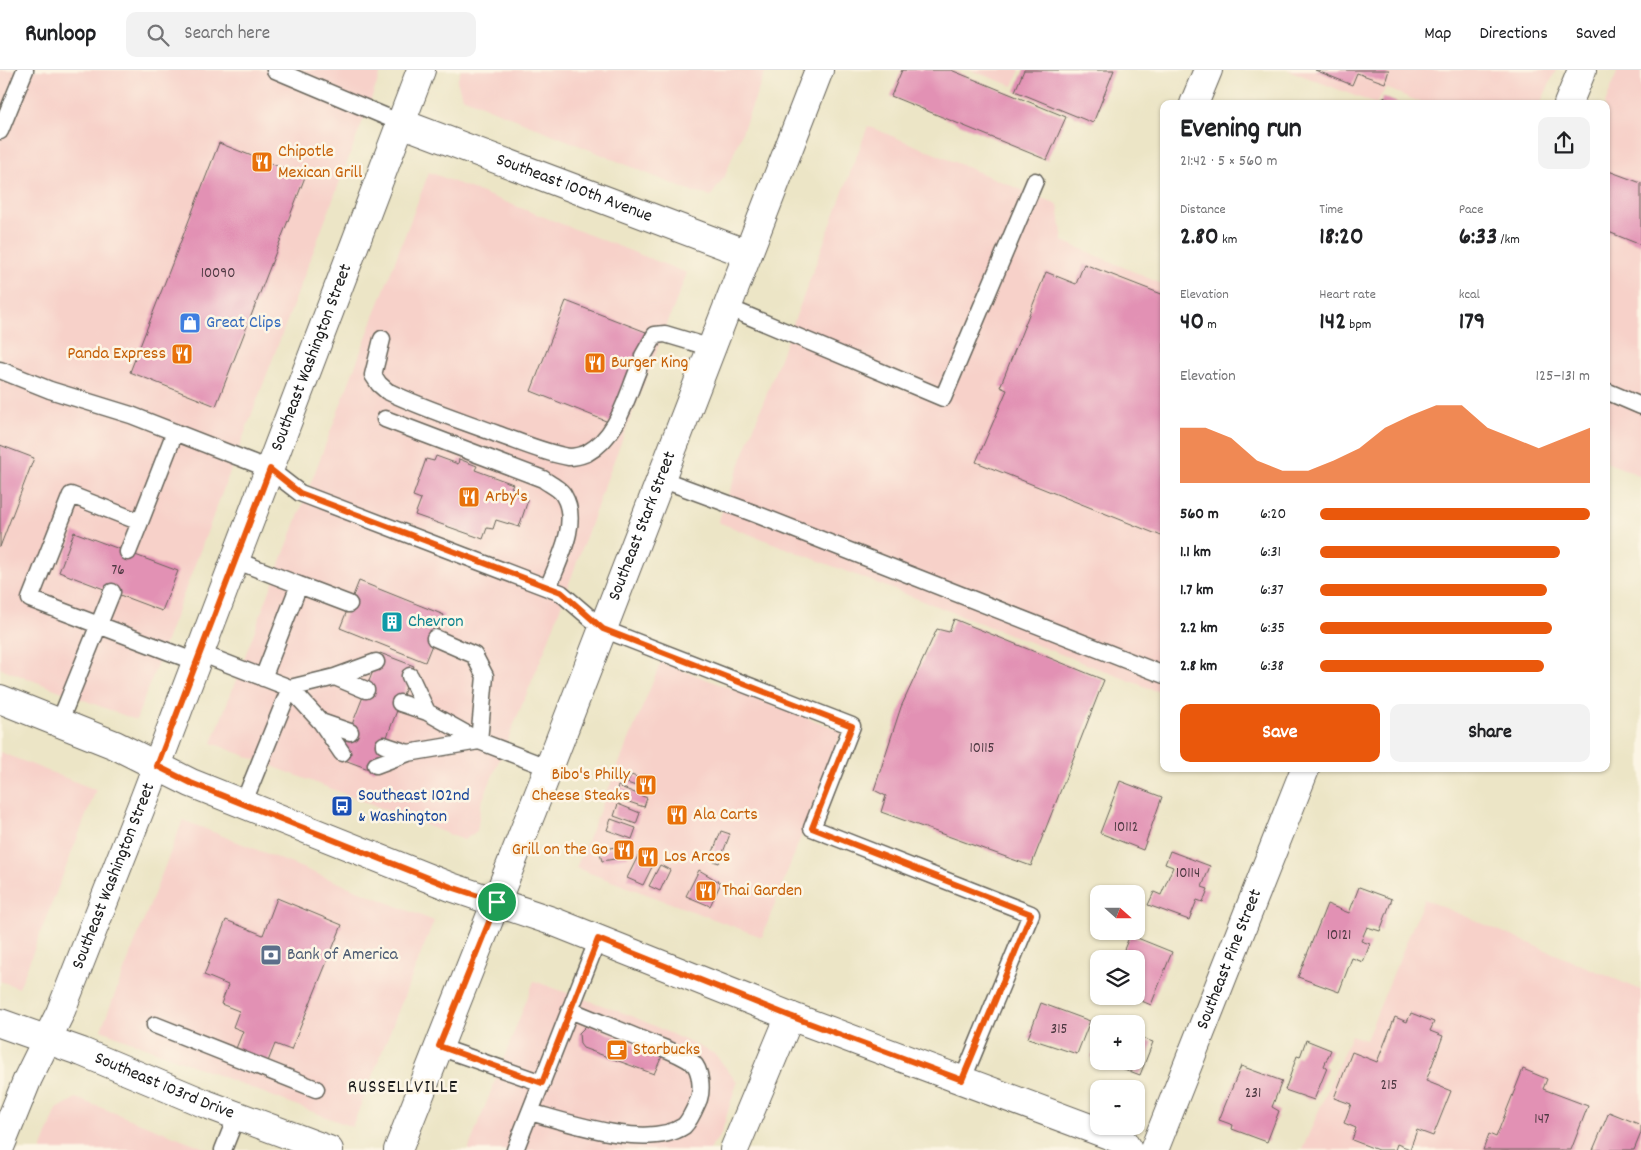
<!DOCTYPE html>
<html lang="en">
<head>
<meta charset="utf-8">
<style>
	body { margin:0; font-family:Dekko,sans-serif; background:#f2f2f2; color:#202124; height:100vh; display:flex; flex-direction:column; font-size:19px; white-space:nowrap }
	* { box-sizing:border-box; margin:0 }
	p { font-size:16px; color:#757577 }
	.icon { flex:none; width:28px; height:28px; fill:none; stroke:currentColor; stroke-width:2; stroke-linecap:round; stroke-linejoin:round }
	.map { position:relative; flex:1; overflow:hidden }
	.sheet { position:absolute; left:1160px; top:30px; width:450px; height:672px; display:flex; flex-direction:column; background:#fff; border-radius:10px; box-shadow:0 1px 4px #0004 }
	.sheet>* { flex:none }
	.needle { width:32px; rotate:111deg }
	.fabs { position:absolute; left:1090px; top:815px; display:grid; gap:10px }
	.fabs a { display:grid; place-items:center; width:55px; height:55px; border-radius:10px; background:#fff; box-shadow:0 1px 4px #0004; font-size:25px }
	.pin { position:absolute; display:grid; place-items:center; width:42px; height:42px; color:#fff; margin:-21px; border:2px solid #fff; border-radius:50%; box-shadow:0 1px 5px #0007 }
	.round { display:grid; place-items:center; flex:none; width:52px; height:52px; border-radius:10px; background:#f2f2f2 }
	.overview { display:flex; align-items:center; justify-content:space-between; height:85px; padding:0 20px }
	h1 { font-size:28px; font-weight:700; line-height:38px }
	.metrics { display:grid; grid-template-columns:repeat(3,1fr); gap:8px; height:85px; padding:5px 20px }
	.metrics div { display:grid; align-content:center }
	.metrics b { font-size:25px; font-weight:700 }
	.metrics small { font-size:14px; font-weight:400 }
	.metrics p { font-size:14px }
	.chart { height:140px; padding:10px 20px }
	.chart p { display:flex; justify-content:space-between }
	.chart svg { width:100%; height:90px; margin-top:5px; fill:#ea580c; opacity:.7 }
	.action { display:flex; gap:10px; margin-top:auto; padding:10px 20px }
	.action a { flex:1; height:58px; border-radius:10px; background:#ea580c; color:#fff; font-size:20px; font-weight:700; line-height:58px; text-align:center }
	.action a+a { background:#f2f2f2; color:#202124 }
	ul { padding:0 20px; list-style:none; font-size:16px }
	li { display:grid; grid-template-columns:80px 60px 1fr; align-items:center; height:38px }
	li i { height:12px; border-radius:6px; background:#ea580c }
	header { display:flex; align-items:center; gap:30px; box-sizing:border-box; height:70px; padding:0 25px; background:#fff; border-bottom:1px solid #e0e0e0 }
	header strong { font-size:24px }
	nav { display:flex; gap:28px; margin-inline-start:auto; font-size:18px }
	.search { width:350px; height:45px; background:#f2f2f2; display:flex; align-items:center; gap:12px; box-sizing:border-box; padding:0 18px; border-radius:10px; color:#757577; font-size:19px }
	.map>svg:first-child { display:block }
	.built { fill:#f7d1c9 }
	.building { fill:#e291b4 }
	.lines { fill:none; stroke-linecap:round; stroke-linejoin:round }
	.service-casing { stroke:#656258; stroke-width:19 }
	.minor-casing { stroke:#656258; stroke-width:30 }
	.secondary-casing { stroke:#656258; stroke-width:30 }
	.primary-casing { stroke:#656258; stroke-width:30 }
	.service { stroke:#fff; stroke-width:16 }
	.minor { stroke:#fff; stroke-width:28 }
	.secondary { stroke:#fff; stroke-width:28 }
	.primary { stroke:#fff; stroke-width:28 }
	.route-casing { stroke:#fff; stroke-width:10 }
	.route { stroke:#ea580c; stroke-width:6 }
	.labels { text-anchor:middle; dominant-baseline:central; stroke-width:5; stroke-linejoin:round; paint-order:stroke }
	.number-label { font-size:15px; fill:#4e3942 }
	.food-label { font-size:18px; fill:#c56008; stroke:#fcf5e5; text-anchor:start }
	.street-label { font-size:18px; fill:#1c1c1c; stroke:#fcf5e5 }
	.shop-label { font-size:18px; fill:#366cbe; stroke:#fcf5e5; text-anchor:start }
	.culture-label { font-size:18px; fill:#0d838f; stroke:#fcf5e5; text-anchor:start }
	.transit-label { font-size:18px; fill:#164399; stroke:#fcf5e5; text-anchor:start }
	.service-label { font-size:18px; fill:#4e5e75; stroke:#fcf5e5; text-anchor:start }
	.neighbourhood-label { font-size:19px; letter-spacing:1px; fill:#1c1c1c; stroke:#fcf5e5 }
</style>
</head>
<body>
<header>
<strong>Runloop</strong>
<div class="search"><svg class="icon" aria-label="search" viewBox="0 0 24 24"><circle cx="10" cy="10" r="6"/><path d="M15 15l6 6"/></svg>Search here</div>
<nav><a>Map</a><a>Directions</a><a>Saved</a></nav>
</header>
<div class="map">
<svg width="1641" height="1080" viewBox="0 0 1641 1080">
	<rect width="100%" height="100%" fill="#fcf5e5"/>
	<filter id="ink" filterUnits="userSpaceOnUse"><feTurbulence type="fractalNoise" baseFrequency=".02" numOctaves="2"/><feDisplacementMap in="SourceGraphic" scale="10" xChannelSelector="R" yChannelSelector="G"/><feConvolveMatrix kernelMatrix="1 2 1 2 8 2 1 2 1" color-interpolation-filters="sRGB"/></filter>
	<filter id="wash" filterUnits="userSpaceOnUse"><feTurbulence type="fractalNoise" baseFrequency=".0096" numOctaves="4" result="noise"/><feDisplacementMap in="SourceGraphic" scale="20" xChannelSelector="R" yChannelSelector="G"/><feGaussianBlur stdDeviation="1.12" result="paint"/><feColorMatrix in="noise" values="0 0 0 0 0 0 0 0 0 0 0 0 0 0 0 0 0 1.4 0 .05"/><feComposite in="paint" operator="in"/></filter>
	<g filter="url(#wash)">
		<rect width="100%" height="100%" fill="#ece5c6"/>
		<path class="built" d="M0 0H382L136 650 0 598Z
			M461 0H766L725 106 711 126 692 122 462 27 457 11Z
			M970 0H1020L1013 16Z
			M1288 0H1556L1540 34H1424L1386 18 1376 34Z
			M1618 0H1641V406L1606 392 1605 34Z
			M868 56 1058 135 1063 171 1164 215V624L718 452Z
			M429 102 687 203 611 398 546 577 481 734 477 761 464 770 212 673Z
			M661 592 842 661 762 867 576 798Z
			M0 682 96 720 19 918 0 911Z
			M183 750 434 851 352 1057 101 960Z
			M1424 829 1641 920V1080H1302L1351 965 1366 970Z
			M534 911 632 946 715 984 737 1012 721 1064 709 1080H468Z
			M76 1028 210 1080H41L57 1039Z"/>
		<g id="blocks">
			<path class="building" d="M902 0H951L1066 47 1047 90 891 26Z
				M1024 0H1114L1093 53 1015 21Z
				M1315 0H1389L1385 13 1357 3 1352 15Z
				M1383 27 1400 34H1380Z
				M219 73 305 107 216 336 130 302Z
				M1606 100 1641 113V175L1606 161Z
				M1084 194 1164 225V467L976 392 1007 320 1000 317 1046 202 1076 214Z
				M566 231 646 262 638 284 650 289 644 303 611 353 531 321Z
				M0 375 34 388 0 477Z
				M436 386 458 394 459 389 477 396 475 400 513 414 511 417 520 421 518 426 528 430 519 457 496 450 493 459 487 458 483 469 415 445 421 429 413 426 426 389 434 391Z
				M74 462 178 501 162 541 59 502Z
				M359 511 444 545 425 592 340 558Z
				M954 549 1104 610 1031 796 881 742 886 726 874 720 901 637 937 559 949 562Z
				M380 583 414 596 374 701 339 688Z
				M631 705 651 712 648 720 627 713Z
				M1120 711 1162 727 1143 780 1100 763Z
				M618 716 647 728 644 737 614 727Z
				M618 734 640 743 636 754 614 746Z
				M611 749 636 758 632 769 607 760Z
				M721 761 730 764 719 793 710 790Z
				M626 775 628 787 602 791 599 780Z
				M648 781 655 784 653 788 656 789 643 815 627 808 640 782 646 784Z
				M1170 781 1210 796 1202 817 1208 819 1205 827 1203 832 1197 830 1189 850 1148 835 1154 822 1161 825 1173 797 1165 794Z
				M660 795 670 800 660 821 649 816Z
				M699 800 721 813 710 836 686 826Z
				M1359 817 1392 829 1380 861 1367 857 1361 871 1370 874 1363 892 1352 888 1339 922 1298 907 1327 834 1349 843Z
				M277 828 342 855 291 980 275 974 263 1004 231 991 243 961 233 957 239 941 221 934 228 915 204 905 226 850 263 865Z
				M1130 865 1172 882 1151 935 1130 926H1136V889H1120Z
				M1041 933 1090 951 1077 984 1028 968Z
				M1411 943 1434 952 1430 961 1443 966 1426 1011 1451 1021 1433 1066 1417 1060 1410 1079 1397 1074 1395 1080H1378L1352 1070 1356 1058 1344 1053 1351 1034 1334 1028 1352 982 1377 992 1395 947 1407 952Z
				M587 955 662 986 654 1004 583 978 580 974 579 963Z
				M1136 966 1153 972 1140 1005 1103 991H1136Z
				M1099 968V990L1091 987Z
				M1306 970 1331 980 1324 996 1327 998 1314 1030 1285 1020 1297 986 1300 987Z
				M1241 996 1282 1011 1272 1037 1279 1041 1267 1072 1232 1059 1233 1055 1219 1050Z
				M1523 999 1547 1009 1543 1019 1588 1036 1571 1080H1483L1489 1064 1496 1067Z
				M1609 1042 1641 1055V1063L1634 1080H1593Z"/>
		</g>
	</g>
	<g filter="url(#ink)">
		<use href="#blocks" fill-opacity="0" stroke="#656258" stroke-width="1"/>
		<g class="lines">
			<g class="service-casing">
				<path id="service" d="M275 0 401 53
					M0 61 25 0
					M727 237 943 328 1035 111
					M382 269 373 305 379 314 387 321C422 338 460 350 497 364 520 372 544 383 569 387 575 387 582 385 587 383 617 367 626 329 638 300
					M643 286 655 265 665 264 712 278
					M0 300 50 320 131 345 269 399 300 423 561 523 603 559 852 656 812 758 1031 844 962 1011
					M1606 321 1641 336
					M385 349 543 409C549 414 561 419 564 426 580 453 558 491 548 518
					M175 362 140 452 71 425 30 529 196 592
					M661 409 753 443 1164 605
					M128 482 140 452
					M235 490 299 515 263 608
					M299 515 349 534
					M435 568 474 585 485 606 479 671
					M200 583 290 618 321 652 350 662
					M410 606 427 642
					M335 607 376 592
					M290 618 335 607 366 620
					M400 633 427 642 479 671 549 698
					M321 652 342 683
					M59 653 112 522
					M384 675 408 683 479 671
					M376 695 408 683
					M243 734 290 618
					M155 955 316 1019
					M439 977 542 1013
					M530 1042C570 1053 648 1080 684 1056 691 1049 695 1038 699 1029 702 1020 701 1000 693 993 680 983 663 978 648 972 622 961 596 951 570 940
					M223 1080 237 1045
					M515 1080 598 869"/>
			</g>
			<g class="minor-casing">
				<g id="minor">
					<path d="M1194 34 1208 0"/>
					<path d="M1568 34 1582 0"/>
					<path id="s1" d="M401 53 748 184"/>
					<path id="s2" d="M1154 1080 1305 699"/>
				</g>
			</g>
			<g class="secondary-casing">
				<g id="secondary">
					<path d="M0 629 115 675 191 713 451 817 552 851 790 946 1122 1070 1128 1080"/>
					<path id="s3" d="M0 953 82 982 206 1034 329 1080"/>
					<path d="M734 1080 790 946"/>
				</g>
			</g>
			<g class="primary-casing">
				<g id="primary">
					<path id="s4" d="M0 1077 28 1008 60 943 145 727 421 0"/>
					<path id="s5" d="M398 1080 549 698 819 0"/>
				</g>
			</g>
			<use href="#service" class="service"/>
			<use href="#minor" class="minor"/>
			<use href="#secondary" class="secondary"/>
			<use href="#primary" class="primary"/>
		</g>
	</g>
	<g class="lines" filter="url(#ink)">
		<g class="route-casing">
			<path id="route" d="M270 399 300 423 561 522 603 559 852 656 812 758 1031 844 962 1010 790 946 598 869 542 1013 439 976 497 832 451 817 191 713 157 696Z"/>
		</g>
		<use href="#route" class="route"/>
	</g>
	<defs>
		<g id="restaurant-square" transform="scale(1.125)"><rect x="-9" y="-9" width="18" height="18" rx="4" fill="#e8710a" stroke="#fcf5e5"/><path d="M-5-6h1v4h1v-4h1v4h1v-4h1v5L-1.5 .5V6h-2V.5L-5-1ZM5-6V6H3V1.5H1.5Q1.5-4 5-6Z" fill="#fff"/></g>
		<g id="shop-square" transform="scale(1.125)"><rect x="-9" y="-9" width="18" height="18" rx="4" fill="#3f7fe0" stroke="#fcf5e5"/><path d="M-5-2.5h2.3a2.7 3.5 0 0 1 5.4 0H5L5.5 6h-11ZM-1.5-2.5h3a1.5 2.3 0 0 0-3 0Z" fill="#fff"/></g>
		<g id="building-square" transform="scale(1.125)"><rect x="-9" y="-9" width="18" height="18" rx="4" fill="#0f9aa8" stroke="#fcf5e5"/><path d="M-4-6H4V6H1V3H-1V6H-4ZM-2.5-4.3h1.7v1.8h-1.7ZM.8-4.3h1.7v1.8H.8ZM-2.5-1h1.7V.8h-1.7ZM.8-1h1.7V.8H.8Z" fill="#fff"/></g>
		<g id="bus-square" transform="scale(1.125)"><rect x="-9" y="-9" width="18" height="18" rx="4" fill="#1a4fb4" stroke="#fcf5e5"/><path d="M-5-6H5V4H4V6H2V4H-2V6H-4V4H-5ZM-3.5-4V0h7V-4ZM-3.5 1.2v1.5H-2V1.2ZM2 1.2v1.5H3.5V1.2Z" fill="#fff"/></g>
		<g id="bank-square" transform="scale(1.125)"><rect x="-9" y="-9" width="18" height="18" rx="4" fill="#5c6f8a" stroke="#fcf5e5"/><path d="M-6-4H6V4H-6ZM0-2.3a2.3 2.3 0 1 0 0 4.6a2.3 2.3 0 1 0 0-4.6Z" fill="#fff"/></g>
		<g id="cafe-square" transform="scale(1.125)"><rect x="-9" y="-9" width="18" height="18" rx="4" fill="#e8710a" stroke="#fcf5e5"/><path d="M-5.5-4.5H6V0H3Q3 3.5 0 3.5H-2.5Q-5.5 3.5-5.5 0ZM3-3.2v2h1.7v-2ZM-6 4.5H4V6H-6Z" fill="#fff"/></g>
	</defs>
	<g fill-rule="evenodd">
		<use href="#restaurant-square" x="262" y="92"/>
		<use href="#shop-square" x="190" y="253"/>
		<use href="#restaurant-square" x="182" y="284"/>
		<use href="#restaurant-square" x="595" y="293"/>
		<use href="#restaurant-square" x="469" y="427"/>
		<use href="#building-square" x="392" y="552"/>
		<use href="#restaurant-square" x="646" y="715"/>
		<use href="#bus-square" x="342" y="736"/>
		<use href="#restaurant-square" x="677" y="745"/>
		<use href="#restaurant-square" x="624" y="780"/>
		<use href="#restaurant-square" x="648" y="787"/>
		<use href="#restaurant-square" x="706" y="821"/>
		<use href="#bank-square" x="271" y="885"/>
		<use href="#cafe-square" x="617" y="980"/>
	</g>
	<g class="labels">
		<g class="number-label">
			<text x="218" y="204">10090</text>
			<text x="118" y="501">76</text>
			<text x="982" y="679">10115</text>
			<text x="1126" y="758">10112</text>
			<text x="1188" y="804">10114</text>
			<text x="1339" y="866">10121</text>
			<text x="1059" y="960">315</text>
			<text x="1389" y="1016">215</text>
			<text x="1253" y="1024">231</text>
			<text x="1542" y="1050">147</text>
		</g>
		<g class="food-label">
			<text x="278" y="82">Chipotle<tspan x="278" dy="21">Mexican Grill</tspan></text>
			<text x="166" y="284" text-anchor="end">Panda Express</text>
			<text x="611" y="293">Burger King</text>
			<text x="485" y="427">Arby's</text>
			<text x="630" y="705" text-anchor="end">Bibo's Philly<tspan x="630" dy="21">Cheese Steaks</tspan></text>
			<text x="693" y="745">Ala Carts</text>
			<text x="608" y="780" text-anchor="end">Grill on the Go</text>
			<text x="664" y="787">Los Arcos</text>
			<text x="722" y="821">Thai Garden</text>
			<text x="633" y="980">Starbucks</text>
		</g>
		<g class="street-label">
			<text stroke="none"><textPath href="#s1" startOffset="185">Southeast 100th Avenue</textPath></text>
			<text stroke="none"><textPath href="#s4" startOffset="849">Southeast Washington Street</textPath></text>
			<text stroke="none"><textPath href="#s5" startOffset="670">Southeast Stark Street</textPath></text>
			<text stroke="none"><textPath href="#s4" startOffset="294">Southeast Washington Street</textPath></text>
			<text stroke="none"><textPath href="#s2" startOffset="205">Southeast Pine Street</textPath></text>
			<text stroke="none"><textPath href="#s3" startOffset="176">Southeast 103rd Drive</textPath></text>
		</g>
		<g class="shop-label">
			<text x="206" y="253">Great Clips</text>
		</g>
		<g class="culture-label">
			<text x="408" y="552">Chevron</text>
		</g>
		<g class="transit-label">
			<text x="358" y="726">Southeast 102nd<tspan x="358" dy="21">&amp; Washington</tspan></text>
		</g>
		<g class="service-label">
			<text x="287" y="885">Bank of America</text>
		</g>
		<g class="neighbourhood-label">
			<text x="403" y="1018">RUSSELLVILLE</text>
		</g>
	</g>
</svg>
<div class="fabs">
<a><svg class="needle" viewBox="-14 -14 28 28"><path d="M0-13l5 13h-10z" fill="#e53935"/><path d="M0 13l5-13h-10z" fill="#757577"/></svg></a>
<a><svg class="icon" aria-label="layers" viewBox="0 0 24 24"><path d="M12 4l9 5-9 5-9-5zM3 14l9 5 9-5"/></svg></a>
<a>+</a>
<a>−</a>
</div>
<div class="pin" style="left:497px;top:832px;background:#1e9e55"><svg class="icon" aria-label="arrive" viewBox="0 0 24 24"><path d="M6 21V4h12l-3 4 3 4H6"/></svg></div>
<section class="sheet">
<div class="overview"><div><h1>Evening run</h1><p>21:42 · 5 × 560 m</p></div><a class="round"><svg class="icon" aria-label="share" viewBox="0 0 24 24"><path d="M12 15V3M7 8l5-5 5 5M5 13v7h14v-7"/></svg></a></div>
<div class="metrics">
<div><p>Distance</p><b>2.80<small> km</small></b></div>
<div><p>Time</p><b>18:20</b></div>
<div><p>Pace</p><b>6:33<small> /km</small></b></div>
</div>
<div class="metrics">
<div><p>Elevation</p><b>40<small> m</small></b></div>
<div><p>Heart rate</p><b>142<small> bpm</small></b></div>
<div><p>kcal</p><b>179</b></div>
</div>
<div class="chart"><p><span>Elevation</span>125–131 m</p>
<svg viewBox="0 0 160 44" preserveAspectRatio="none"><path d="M0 44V17L10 17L20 22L30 33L40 38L50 38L60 33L70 27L80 17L90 11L100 6L110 6L120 17L130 22L140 27L150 22L160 17V44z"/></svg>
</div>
<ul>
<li><b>560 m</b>6:20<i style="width:100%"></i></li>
<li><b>1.1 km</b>6:31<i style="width:89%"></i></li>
<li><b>1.7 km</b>6:37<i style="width:84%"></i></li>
<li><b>2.2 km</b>6:35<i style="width:86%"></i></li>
<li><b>2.8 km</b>6:38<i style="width:83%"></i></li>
</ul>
<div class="action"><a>Save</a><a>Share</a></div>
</section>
</div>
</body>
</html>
